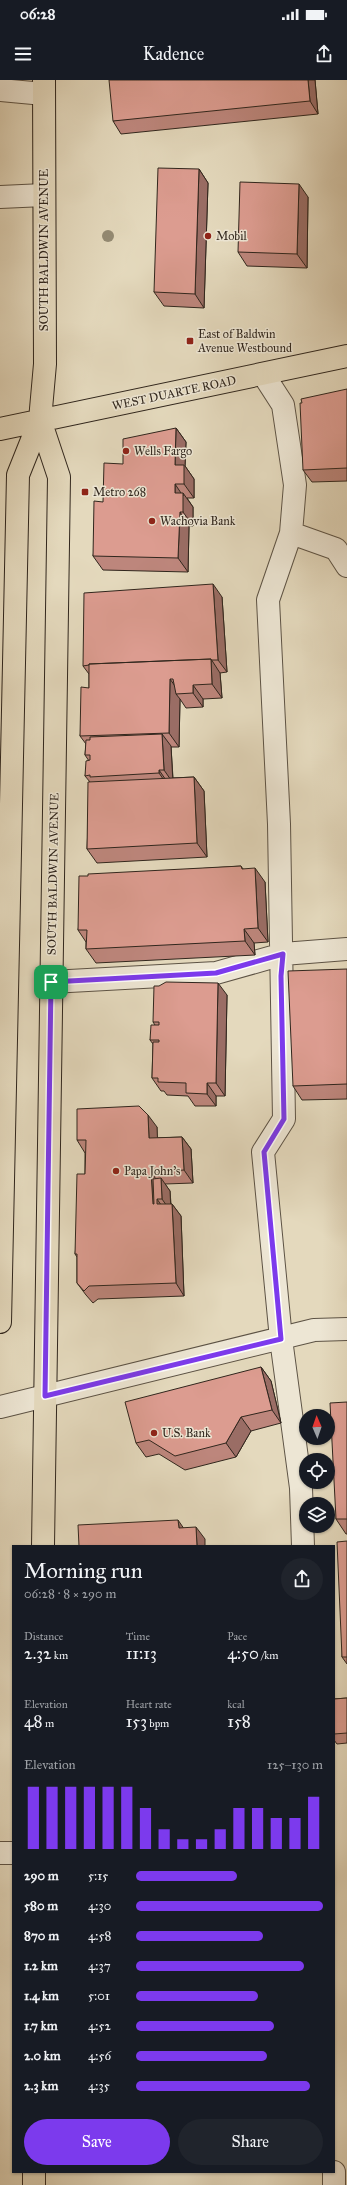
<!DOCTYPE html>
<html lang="en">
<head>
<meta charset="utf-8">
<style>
	body { margin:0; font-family:"IM FELL Great Primer",serif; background:#20242c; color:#f1f3f6; height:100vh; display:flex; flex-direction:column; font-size:15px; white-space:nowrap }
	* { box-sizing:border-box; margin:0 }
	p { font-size:13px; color:#9ea1a6 }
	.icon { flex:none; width:22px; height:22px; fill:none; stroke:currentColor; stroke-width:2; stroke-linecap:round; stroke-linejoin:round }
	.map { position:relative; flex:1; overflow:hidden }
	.details { position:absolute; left:12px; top:1465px; width:323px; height:628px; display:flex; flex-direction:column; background:#171b24; border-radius:0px; box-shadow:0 1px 3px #0004 }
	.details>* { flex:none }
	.needle { width:26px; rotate:358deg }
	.fabs { position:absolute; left:299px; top:1329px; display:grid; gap:8px }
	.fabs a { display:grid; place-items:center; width:36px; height:36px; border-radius:50%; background:#171b24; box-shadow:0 1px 3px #0004; font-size:20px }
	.pin { position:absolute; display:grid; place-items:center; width:34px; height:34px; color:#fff; margin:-17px; border-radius:8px; box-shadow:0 2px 6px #0006 }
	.round { display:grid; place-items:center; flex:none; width:42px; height:42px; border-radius:21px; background:#20242c }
	.summary { display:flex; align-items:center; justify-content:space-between; height:68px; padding:0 12px }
	h1 { font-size:22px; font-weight:600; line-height:30px }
	.figures { display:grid; grid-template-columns:repeat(3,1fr); gap:6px; height:68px; padding:4px 12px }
	.figures div { display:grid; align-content:center }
	.figures b { font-size:17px; font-weight:600 }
	.figures small { font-size:11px; font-weight:400 }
	.figures p { font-size:11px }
	.chart { height:112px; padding:8px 12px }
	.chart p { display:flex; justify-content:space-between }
	.chart svg { width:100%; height:72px; margin-top:4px; stroke:#7c3aed; stroke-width:6 }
	.cta { display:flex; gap:8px; margin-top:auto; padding:8px 12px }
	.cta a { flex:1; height:46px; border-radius:24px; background:#7c3aed; color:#fff; font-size:16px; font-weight:600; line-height:46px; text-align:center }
	.cta a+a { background:#20242c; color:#f1f3f6 }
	ul { padding:0 12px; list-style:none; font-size:13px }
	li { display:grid; grid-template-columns:64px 48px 1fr; align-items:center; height:30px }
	li i { height:10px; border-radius:5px; background:#7c3aed }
	.status { display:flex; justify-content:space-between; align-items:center; height:28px; padding:0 20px; background:#171b24; direction:ltr }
	.status svg { height:11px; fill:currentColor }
	header { display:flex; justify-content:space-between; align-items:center; height:52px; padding:0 12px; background:#171b24; font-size:18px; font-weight:600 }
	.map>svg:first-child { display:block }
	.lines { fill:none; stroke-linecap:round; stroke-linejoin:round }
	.minor-casing { stroke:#5d5345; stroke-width:24 }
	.major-casing { stroke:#30261d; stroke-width:24 }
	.minor { stroke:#ede6d4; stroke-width:22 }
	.major { stroke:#e4d9bd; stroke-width:22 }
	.tree { fill:#948b74 }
	.wall { fill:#bd867c; stroke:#30261d }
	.shaded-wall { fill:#9a6d65; stroke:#30261d }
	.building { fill:#dc9c90; stroke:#30261d }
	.route-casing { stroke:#fff; stroke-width:8 }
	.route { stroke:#7c3aed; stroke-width:5 }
	.poi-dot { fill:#8f2418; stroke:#ede6d4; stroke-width:1.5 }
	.labels { text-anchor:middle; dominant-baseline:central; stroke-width:3; stroke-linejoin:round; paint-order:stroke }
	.poi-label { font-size:12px; fill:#30261d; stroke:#ede6d4; text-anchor:start }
	.street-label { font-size:12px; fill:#30261d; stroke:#ede6d4 }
</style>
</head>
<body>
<div class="status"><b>06:28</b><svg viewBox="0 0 49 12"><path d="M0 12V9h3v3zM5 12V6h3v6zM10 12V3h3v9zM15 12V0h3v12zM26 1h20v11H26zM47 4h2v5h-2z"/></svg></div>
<header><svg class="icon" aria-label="menu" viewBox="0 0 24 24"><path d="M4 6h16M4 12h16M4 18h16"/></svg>Kadence<svg class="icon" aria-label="share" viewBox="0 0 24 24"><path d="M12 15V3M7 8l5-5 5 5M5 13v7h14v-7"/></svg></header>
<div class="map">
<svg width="347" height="2105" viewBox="0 0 347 2105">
	<rect width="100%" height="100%" fill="#e4d9bd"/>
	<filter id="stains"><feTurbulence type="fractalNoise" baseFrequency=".005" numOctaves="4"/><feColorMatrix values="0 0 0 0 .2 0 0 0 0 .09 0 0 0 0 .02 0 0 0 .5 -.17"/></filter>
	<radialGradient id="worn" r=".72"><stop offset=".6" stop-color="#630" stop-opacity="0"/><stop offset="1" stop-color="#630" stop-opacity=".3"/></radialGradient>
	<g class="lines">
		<g class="minor-casing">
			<path id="minor" d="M0 10 44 14
				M0 117 44 115
				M263 294 283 325 295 405 291 453 268 520 279 744 284 1039 263 1072 281 1259 301 1408 303 1466
				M291 453 336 469 347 486
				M51 902 216 893 283 874 347 869
				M0 1327 314 1250 347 1249
				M0 1773H13
				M334 2092V2105"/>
		</g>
		<g class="major-casing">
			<path id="major" d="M40 340 59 397 43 1466
				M0 349 347 276
				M0 1242 18 395 40 340 45 284 44 0
				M34 2092V2105"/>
		</g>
		<use href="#minor" class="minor"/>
		<use href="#major" class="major"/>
	</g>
	<circle class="tree" cx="108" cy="156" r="6"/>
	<path class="wall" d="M315 0 318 34 121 54 113 41Z
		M199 89 208 103 204 228 164 226 154 212Z
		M308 117 307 188 247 186 238 172Z
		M347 309V401L312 402 303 390Z
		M176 348 186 362 185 386 194 399V418H187L193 427V446H189L188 492 103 490 93 476 103 422Z
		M222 517 227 592 220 593 222 618 203 619V627L186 628 180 619 179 667H171L173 698 194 697 204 711 207 777 97 783 87 769 90 702 85 696 89 681 85 675 86 664 80 656 89 608V594L83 586Z
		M241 786 243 789 265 802 268 862 254 863 255 875 96 883 86 869V862L78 850 88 796Z
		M347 889V1019L302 1020 293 1006Z
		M227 915 225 1016H216V1026H195L188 1016 167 1015 164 1011H161L152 998 153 964 150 960 155 945 153 942Z
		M157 1047V1058L182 1057 191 1069 193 1103 165 1104 170 1111 171 1124H172L181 1136 184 1216 98 1219 93 1223 86 1215 77 1203V1177L75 1174 85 1094V1073L77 1060Z
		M261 1287 271 1301 281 1343 251 1351 236 1377 185 1390 159 1374 146 1377 136 1363Z
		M347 1322V1454H346L336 1439Z
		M347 1461V1584L342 1577Z
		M347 1618V1663L337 1664 334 1660V1619Z"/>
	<path class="shaded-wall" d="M308 0H315L318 34 310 21Z
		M199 89 208 103 204 228 195 214Z
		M299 104 308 117 307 188 297 174Z
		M176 348 186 362 185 386 194 399V418L184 404 175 385Z
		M175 404 183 416V413L193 427V446L183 432 175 413Z
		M180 432 189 446 188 492 178 478Z
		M213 504 222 517 227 592 218 580Z
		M211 579 220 593 222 618 212 604Z
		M170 599 180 613 176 614 180 619 179 667 169 653Z
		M193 605 203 619V627L193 613Z
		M162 654 171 666 173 703 164 690Z
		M159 690 168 703V706L159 693Z
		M194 697 204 711 207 777 197 763Z
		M255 788 265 802 268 862 258 848Z
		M244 849 254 863 255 875 245 861Z
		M218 903 227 915 225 1016 216 1003Z
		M207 1003 216 1016V1026L207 1014Z
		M148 1035 157 1047 158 1071 149 1058Z
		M182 1057 191 1069 193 1103 184 1090Z
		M151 1092 160 1105 157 1119 166 1132 153 1124Z
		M161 1098 170 1111 171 1132 162 1119Z
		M172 1124 181 1136 184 1216 176 1203Z
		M261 1287 271 1301 281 1343 272 1330Z
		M241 1337 251 1351 236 1377 226 1363Z
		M178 1440 187 1453 179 1448Z
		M196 1447 205 1459V1466H197Z"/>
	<path class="building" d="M109 0H308L310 21 113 41Z
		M158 88 199 89 195 214 154 212Z
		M240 102 299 104 297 174 238 172Z
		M347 309V388L303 390 300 323H302L301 319Z
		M176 348 175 385H184V404H175V413H183V432H180L178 478 93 476 94 421 103 422 104 383 123 384V359Z
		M213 504 218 580H211V579L89 584V585L83 586 84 513Z
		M211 579 212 604 193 605V613L176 614 173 599H170L169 653 80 656 81 607 89 608V584Z
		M162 654 164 690H159V693L90 697V695L85 696 86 681 90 680V675H85L86 660H90V657Z
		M194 697 197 763 87 769 88 702Z
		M241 786 242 789 255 788 258 848 244 849 245 861 86 869 87 850H78L79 796H88V794Z
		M347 889V1004L293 1006 288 891Z
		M166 902 218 903 216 1003H207V1014L186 1013V1003L158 1002V998H152L153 962H159V960H150L151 945H159V942H153L154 906H159Z
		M139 1026 148 1035 149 1058 182 1057 184 1090 151 1092 153 1124H154L153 1099 161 1098 162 1119H157V1124H172L176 1203 89 1206 84 1211 77 1203V1174H75L77 1094H85L86 1060H77V1029Z
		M261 1287 272 1330 241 1337 226 1363 175 1376 149 1360 136 1363 125 1322Z
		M347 1322V1439H336L330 1323Z
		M178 1440 179 1448 196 1447 197 1466H79L78 1445Z
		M347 1461V1577H342L337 1462Z
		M347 1618V1653L334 1654V1619Z"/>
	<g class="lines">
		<g class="route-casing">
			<path id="route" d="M283 874 281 896 284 1039 264 1072 281 1259 45 1316 51 902 216 893Z"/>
		</g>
		<use href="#route" class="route"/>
	</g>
	<g class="poi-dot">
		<circle cx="208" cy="156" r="4"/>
		<rect x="186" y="257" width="8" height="8" rx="2"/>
		<circle cx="126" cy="371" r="4"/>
		<rect x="81" y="408" width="8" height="8" rx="2"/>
		<circle cx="152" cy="441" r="4"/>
		<circle cx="116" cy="1091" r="4"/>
		<circle cx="154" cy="1353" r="4"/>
	</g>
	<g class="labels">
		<g class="poi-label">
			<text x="216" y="156">Mobil</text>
			<text x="198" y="254">East of Baldwin<tspan x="198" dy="14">Avenue Westbound</tspan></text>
			<text x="134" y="371">Wells Fargo</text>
			<text x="93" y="412">Metro 268</text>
			<text x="160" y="441">Wachovia Bank</text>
			<text x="124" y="1091">Papa John's</text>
			<text x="162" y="1353">U.S. Bank</text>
		</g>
		<g class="street-label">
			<text transform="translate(44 170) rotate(-90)">SOUTH BALDWIN AVENUE</text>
			<text transform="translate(174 313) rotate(-12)">WEST DUARTE ROAD</text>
			<text transform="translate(53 794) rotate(-89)">SOUTH BALDWIN AVENUE</text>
		</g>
	</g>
	<rect width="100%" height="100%" filter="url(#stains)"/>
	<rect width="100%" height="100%" fill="url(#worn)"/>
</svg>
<div class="fabs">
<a><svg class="needle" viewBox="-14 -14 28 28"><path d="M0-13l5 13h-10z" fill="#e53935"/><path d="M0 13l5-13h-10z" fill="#9ea1a6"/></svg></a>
<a><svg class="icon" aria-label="locate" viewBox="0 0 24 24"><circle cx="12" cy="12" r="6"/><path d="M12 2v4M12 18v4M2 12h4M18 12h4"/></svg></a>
<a><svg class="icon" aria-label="layers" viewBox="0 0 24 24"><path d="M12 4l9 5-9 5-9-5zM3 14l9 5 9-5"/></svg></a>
</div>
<div class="pin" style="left:51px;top:902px;background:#1e9e55"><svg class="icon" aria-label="arrive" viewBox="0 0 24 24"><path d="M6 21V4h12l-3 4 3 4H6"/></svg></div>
<section class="details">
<div class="summary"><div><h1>Morning run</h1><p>06:28 · 8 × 290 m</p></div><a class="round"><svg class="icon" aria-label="share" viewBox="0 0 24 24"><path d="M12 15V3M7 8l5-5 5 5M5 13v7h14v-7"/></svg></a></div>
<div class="figures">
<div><p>Distance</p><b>2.32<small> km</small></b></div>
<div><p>Time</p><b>11:13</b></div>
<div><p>Pace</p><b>4:50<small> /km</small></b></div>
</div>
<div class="figures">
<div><p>Elevation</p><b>48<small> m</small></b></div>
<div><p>Heart rate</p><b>153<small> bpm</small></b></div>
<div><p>kcal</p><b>158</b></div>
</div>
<div class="chart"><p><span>Elevation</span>125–130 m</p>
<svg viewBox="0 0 160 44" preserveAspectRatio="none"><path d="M5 44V6M15 44V6M25 44V6M35 44V6M45 44V6M55 44V6M65 44V19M75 44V32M85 44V38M95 44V38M105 44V32M115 44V19M125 44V19M135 44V25M145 44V25M155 44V12"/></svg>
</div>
<ul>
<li><b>290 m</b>5:15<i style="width:54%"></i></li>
<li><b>580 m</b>4:30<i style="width:100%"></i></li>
<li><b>870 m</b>4:58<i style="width:68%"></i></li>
<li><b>1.2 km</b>4:37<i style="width:90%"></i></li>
<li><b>1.4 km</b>5:01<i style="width:65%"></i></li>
<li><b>1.7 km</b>4:52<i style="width:74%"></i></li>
<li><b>2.0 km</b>4:56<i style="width:70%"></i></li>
<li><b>2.3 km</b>4:35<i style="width:93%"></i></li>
</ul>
<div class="cta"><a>Save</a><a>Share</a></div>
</section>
</div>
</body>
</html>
